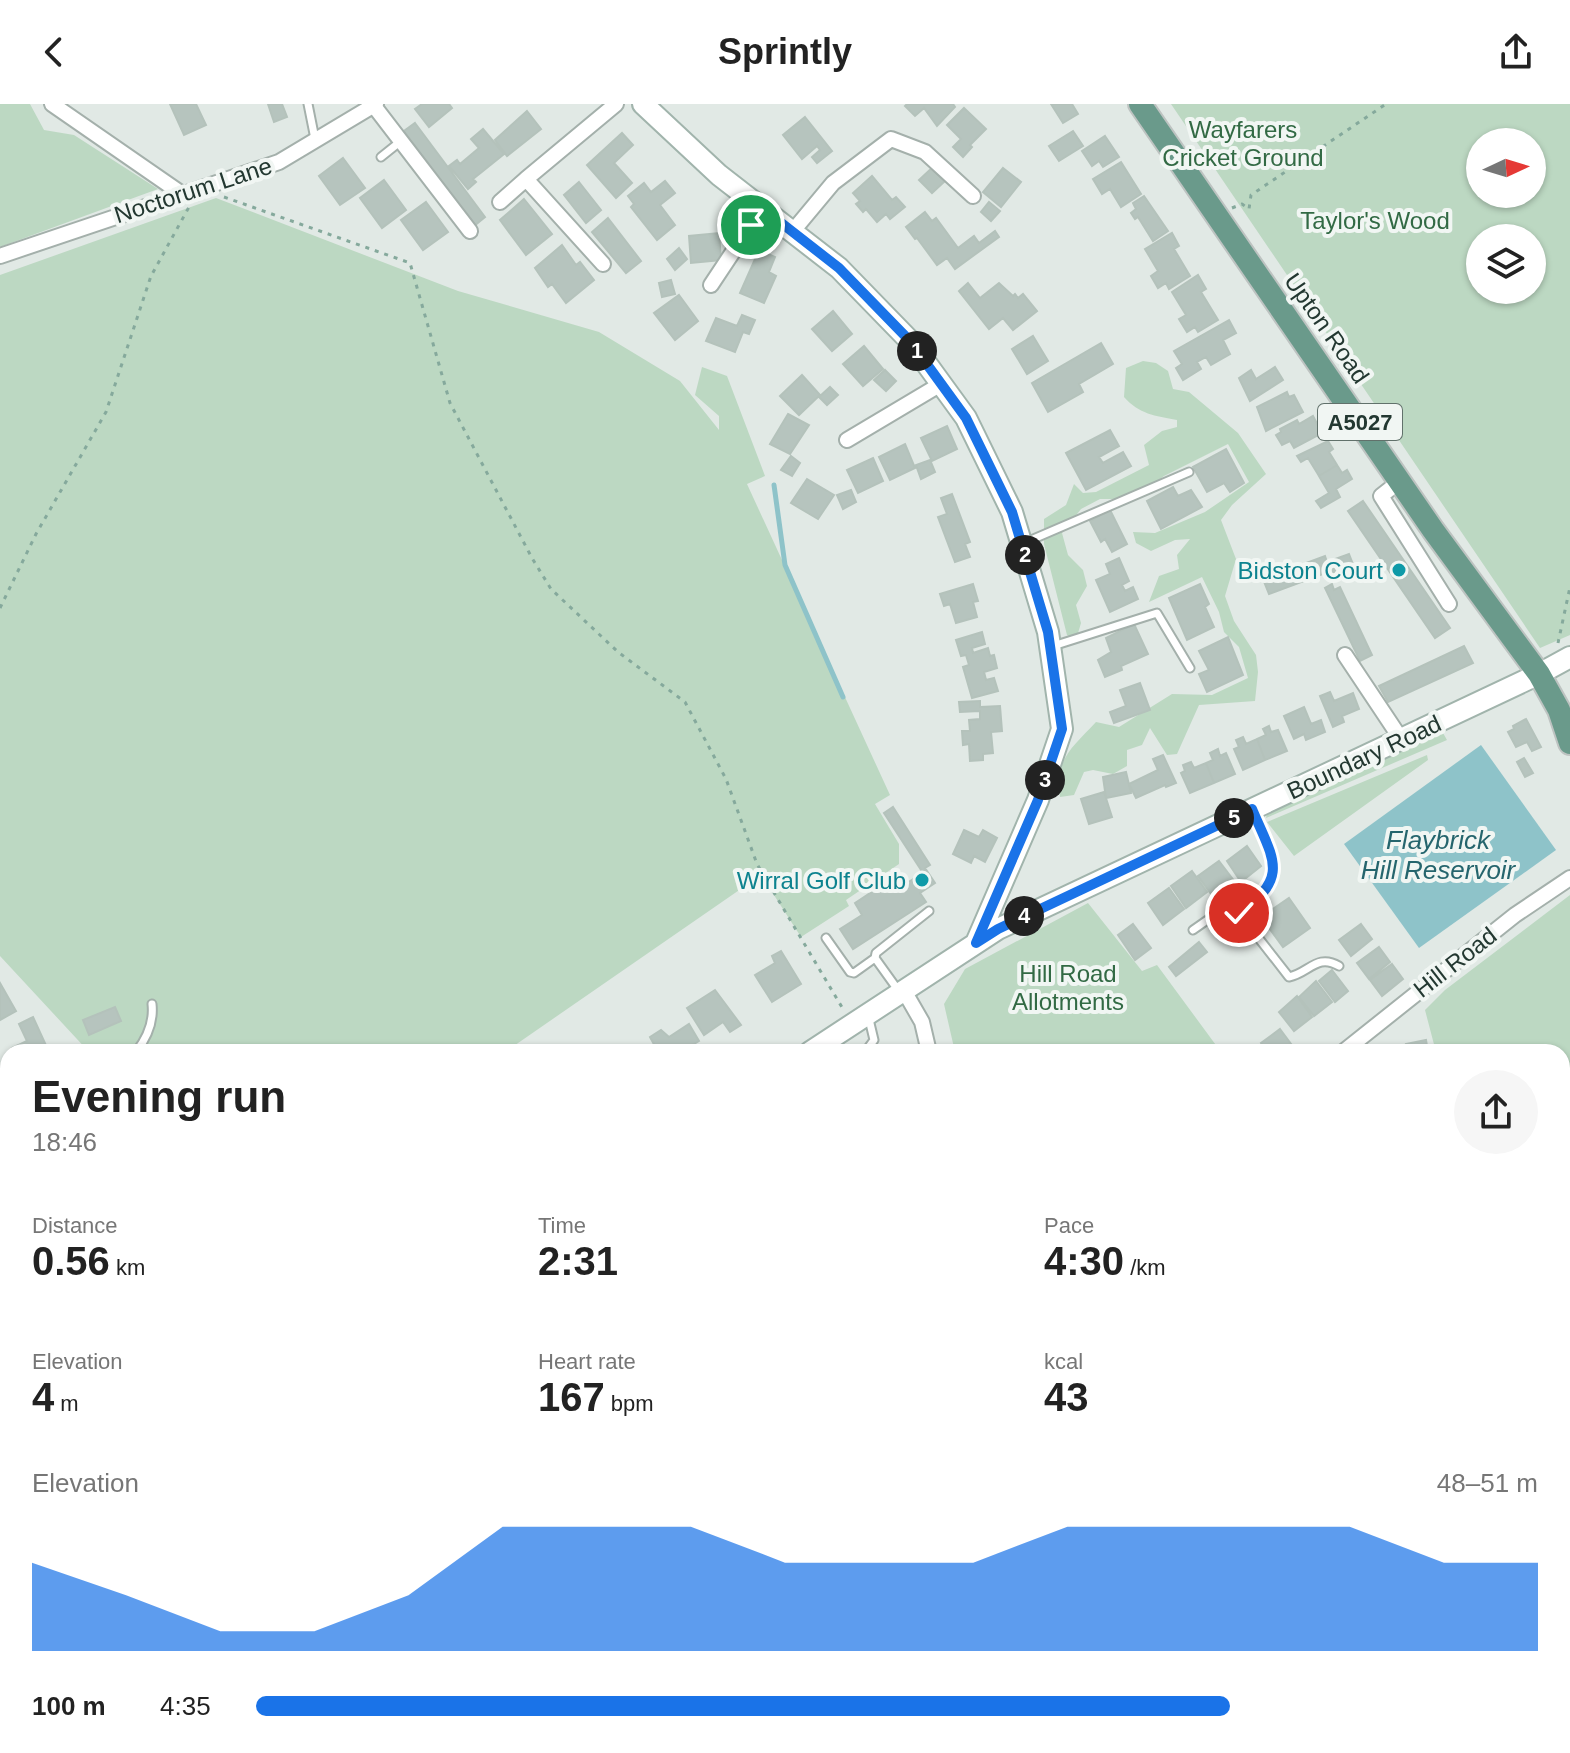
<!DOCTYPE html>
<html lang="en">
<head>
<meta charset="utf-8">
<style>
	body { margin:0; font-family:Helvetica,sans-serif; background:#f6f6f6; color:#222; height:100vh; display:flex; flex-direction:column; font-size:30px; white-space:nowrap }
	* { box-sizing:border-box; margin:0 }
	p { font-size:26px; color:#767676 }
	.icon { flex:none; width:44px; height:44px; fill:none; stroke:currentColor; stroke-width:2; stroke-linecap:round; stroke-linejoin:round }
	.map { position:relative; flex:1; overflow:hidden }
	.panel { position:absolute; left:0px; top:940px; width:1570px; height:710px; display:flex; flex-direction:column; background:#fff; border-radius:24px 24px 0 0; box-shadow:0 2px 6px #0004 }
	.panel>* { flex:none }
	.needle { width:52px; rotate:86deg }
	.buttons { position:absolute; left:1466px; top:24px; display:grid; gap:16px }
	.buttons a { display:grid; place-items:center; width:80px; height:80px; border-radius:50%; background:#fff; box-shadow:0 2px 6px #0004; font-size:40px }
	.pin { position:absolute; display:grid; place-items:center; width:68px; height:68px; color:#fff; margin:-34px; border:4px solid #fff; border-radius:50%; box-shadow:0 2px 8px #0007 }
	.km { position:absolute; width:40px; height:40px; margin:-20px; border-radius:50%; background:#222; color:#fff; font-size:22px; line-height:40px; text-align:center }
	.round { display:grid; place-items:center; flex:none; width:84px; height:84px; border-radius:42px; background:#f6f6f6 }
	.headline { display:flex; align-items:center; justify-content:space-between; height:136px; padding:0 32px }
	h1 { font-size:44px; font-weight:700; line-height:60px }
	.figures { display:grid; grid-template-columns:repeat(3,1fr); gap:12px; height:136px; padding:8px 32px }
	.figures div { display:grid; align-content:center }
	.figures b { font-size:40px; font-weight:700 }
	.figures small { font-size:22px; font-weight:400 }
	.figures p { font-size:22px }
	.chart { height:224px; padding:16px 32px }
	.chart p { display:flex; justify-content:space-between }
	.chart svg { width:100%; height:144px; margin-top:8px; fill:#1a73e8; opacity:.7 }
	ul { padding:0 32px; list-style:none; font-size:26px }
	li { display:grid; grid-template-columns:128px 96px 1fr; align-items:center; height:60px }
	li i { height:20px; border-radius:10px; background:#1a73e8 }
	header { display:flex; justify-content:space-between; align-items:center; height:104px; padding:0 32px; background:#fff; font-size:36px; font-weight:700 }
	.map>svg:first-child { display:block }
	.green { fill:#bcd8c2; fill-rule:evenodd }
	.water { fill:#8ec3c9 }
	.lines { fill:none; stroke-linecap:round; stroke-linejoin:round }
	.stream { stroke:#8ec3c9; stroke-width:5 }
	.building { fill:#b6c4be; stroke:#b4c2bb; stroke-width:2 }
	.lane-casing { stroke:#a4b0ab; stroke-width:11 }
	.street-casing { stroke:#a4b0ab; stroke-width:18 }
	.secondary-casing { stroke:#a1b4ac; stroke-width:24 }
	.primary-casing { stroke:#bdc3c1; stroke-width:26 }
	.path { stroke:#85a99c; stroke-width:3; stroke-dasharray:4 6; stroke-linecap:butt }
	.lane { stroke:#fff; stroke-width:7 }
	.street { stroke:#fff; stroke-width:14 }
	.secondary { stroke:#fff; stroke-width:20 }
	.primary { stroke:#6a9a8b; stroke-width:22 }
	.route-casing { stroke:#fff; stroke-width:16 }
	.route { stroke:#1a73e8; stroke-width:10 }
	.culture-dot { fill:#0f9aa8; stroke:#f1f6f3; stroke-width:3 }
	.labels { text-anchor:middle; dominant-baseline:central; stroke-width:8; stroke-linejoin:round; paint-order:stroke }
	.shield { fill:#f1f6f3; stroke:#61716b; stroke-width:2 }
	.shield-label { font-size:22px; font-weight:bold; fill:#233831 }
	.park-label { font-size:24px; fill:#326a44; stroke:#f1f6f3 }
	.street-label { font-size:24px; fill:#233831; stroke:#f1f6f3 }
	.culture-label { font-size:24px; fill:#0d838f; stroke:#f1f6f3; text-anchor:end }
	.water-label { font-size:26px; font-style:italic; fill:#25656d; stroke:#f1f6f3 }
</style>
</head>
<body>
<header><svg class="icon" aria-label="back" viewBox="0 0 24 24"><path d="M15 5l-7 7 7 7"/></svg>Sprintly<svg class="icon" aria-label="share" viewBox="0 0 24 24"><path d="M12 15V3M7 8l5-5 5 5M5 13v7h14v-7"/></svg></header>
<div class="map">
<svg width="1570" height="1649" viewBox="0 0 1570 1649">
	<rect width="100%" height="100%" fill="#e1e9e5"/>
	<path class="green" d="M0 0H30L44 26 74 31 158 85 0 143Z
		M1171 0H1570V531L1540 544ZM1480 38H1532V90H1480ZM1480 134H1532V186H1480Z
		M216 94 458 187 599 228 680 277 719 326V312L695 291 702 263 727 272 765 372 747 380 890 691 875 700 899 740V760L846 796 849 802 801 833 761 771 505 948H89L0 852V171Z
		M1143 257 1156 259 1168 267 1173 285 1189 288 1238 329 1266 370 1232 401 1221 416 1236 455 1225 492 1234 517 1256 551 1258 568 1255 597 1199 601 1177 650 1167 651 1150 624 1142 641 1127 646V662L1113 670 1093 666 1084 668 1074 691 1060 693C1054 655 1073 643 1096 618L1119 623 1172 590 1212 591 1248 574 1239 543 1224 528 1219 508 1202 473 1149 498 1159 472 1179 465 1177 451 1190 435 1175 436 1151 447 1136 439 1133 428 1155 429 1205 408 1249 378 1228 340 1164 372 1149 384 1122 395H1100L1081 405 1062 429 1068 451 1083 466 1087 482 1076 501 1081 519 1076 536 1067 531 1044 440V415L1066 401 1074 380 1083 389 1096 388 1149 361 1144 341 1162 327 1177 323V316C1155 312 1139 310 1124 293L1126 264Z
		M1443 629 1447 636 1266 714 1268 705Z
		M1427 651 1428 656 1294 752 1267 718Z
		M1570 791V1052L1562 1054V948H1436L1425 906 1445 886Z
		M1088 799 1142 867 1157 861 1221 948H955L944 900 965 865Z
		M8 1035V1247L0 1250V1039Z"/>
	<path class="water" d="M1481 641 1556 746 1419 844 1344 740Z"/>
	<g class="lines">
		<path class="stream" d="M774 381 785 461 843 593"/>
	</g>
	<path class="building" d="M170 0H196L206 21 184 31Z
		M268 0H282L287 13 274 18Z
		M422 0H449L452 4 429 23 415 5Z
		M907 0H953L955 3 937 22 924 4 915 12 905 2Z
		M1051 0H1072L1078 10 1063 19Z
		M964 4 986 25 970 41 972 43 963 53 953 43 961 35 947 21Z
		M527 7 541 25 507 52 495 36Z
		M805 13 832 47 817 59 812 53 820 46 817 42 802 55 783 31Z
		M415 19 485 113 474 122 404 27Z
		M483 25 504 50 473 75 476 78 468 85 449 62 457 56 460 60 479 44 471 35Z
		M1073 27 1083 42 1059 57 1049 42Z
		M622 29 633 41 614 59 632 79 616 94 587 61Z
		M1105 32 1119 53 1103 63 1099 57 1092 62 1082 47Z
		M343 54 365 84 340 101 319 72Z
		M1121 58 1141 90 1121 103 1110 85 1102 90 1093 75Z
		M932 64 945 77 932 89 919 76Z
		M1003 64 1021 78 1001 103 983 88Z
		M872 72 892 96 896 93 905 103 890 115 886 110 877 118 866 105 863 108 856 100 860 97 853 89Z
		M384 76 406 106 382 124 360 94Z
		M665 77 675 89 660 101 675 121 657 136 631 103 634 100 628 92 644 79 651 88Z
		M579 78 601 106 586 119 564 91Z
		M1144 92 1168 127 1153 137 1138 113 1135 115 1131 109 1136 105 1133 99Z
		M524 95 552 130 526 151 500 116Z
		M426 98 448 128 423 146 401 116Z
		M989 98 1000 107 991 117 981 108Z
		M925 108 932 117 936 114 958 144 974 132 979 139 995 127 999 133 955 165 947 154 937 161 917 134 915 135 906 123Z
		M608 114 641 157 626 169 592 128Z
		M719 129 721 156 691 159 689 132Z
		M1172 129 1179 142 1174 145 1190 172 1169 185 1166 179 1158 184 1151 172 1158 167 1145 145Z
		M562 141 576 161 580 158 594 176 566 199 552 180 548 183 535 164Z
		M679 144 687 155 675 166 667 155Z
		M759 146 775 153 769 168 776 172 764 199 740 189Z
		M1198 171 1206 185 1201 188 1218 216 1198 228 1195 223 1187 228 1179 215 1186 211 1172 188Z
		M671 176 675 190 662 193 659 179Z
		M968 179 980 194 999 179 1013 192 1015 190 1018 194 1023 190 1037 207 1013 226 1003 214 989 225 959 187Z
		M679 191 698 217 675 236 654 209Z
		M833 207 852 230 832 247 812 225Z
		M742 211 755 216 749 230 743 228 735 248 706 237 716 214 737 222Z
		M1229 216 1236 229 1223 236 1230 250 1211 261 1206 253 1197 258 1201 265 1183 276 1176 264 1182 260 1174 247Z
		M1033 232 1048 257 1027 270 1012 245Z
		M1101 239 1113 260 1079 280 1083 288 1048 308 1032 279Z
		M864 242 883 265 863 282 843 260Z
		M1275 263 1283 276 1250 297 1239 274 1251 266 1256 275Z
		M885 266 896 277 886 287 874 276Z
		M802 271 820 291 799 311 780 292Z
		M830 283 838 291 827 301 819 293Z
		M1287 288 1289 293 1294 291 1303 308 1266 327 1257 303Z
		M788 310 809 321 790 350 770 340Z
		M1313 312 1322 329 1294 344 1290 337 1282 341 1276 331 1281 328 1280 325 1297 316 1299 320Z
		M947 322 957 345 932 357 921 334Z
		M1110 326 1119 342 1099 353 1103 359 1123 348 1131 362 1086 386 1066 349Z
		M1328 337 1333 345 1329 348 1337 361 1319 372 1308 354 1301 358 1297 352Z
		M905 340 915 364 890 376 879 353Z
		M1226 345 1244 379 1230 388 1224 379 1207 388 1193 363Z
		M791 352 800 359 792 372 781 366Z
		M873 354 883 377 858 389 847 366Z
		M930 356 935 368 921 375 916 361Z
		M1337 361 1342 369 1347 366 1352 375 1336 385 1340 393 1321 404 1316 397 1329 389 1319 372Z
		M807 375 834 391 818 415 791 399Z
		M1173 383 1178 392 1191 386 1202 403 1161 425 1147 397Z
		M851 386 856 398 843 405 837 391Z
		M952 390 970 438 965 440 970 453 955 458 938 413 947 410 941 394Z
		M1363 397 1450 524 1435 534 1348 407Z
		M1110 406 1127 440 1112 448 1105 435 1101 438 1090 417Z
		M1349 450 1356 468 1331 477 1328 468 1269 490 1263 475 1325 452 1327 458Z
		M1119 454 1129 477 1122 481 1125 487 1133 483 1138 495 1110 508 1096 476 1110 470 1106 460Z
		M973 480 978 497 973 498 977 513 956 519 950 500 944 502 940 490Z
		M1200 480 1209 500 1205 503 1214 523 1187 536 1169 494Z
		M1332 480 1334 486 1340 483 1372 551 1360 557 1325 484Z
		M1134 520 1148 550 1121 562 1122 566 1105 573 1098 556 1111 548 1106 534Z
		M982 528 985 540 972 544 973 549 988 544 990 552 994 551 997 564 984 568 986 576 994 574 998 587 972 594 963 563 969 561 966 551 961 552 956 536Z
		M1228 533 1243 571 1207 588 1199 570 1209 566 1199 547Z
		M1464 542 1473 559 1388 598 1379 582Z
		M1140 579 1150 606 1114 619 1110 608 1126 602 1120 586Z
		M1330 588 1334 597 1353 589 1359 605 1342 612 1344 618 1333 623 1320 592Z
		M980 597V603L1000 602 1002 627 991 628 993 649 983 650V656L970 657 969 640 963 641 962 627H970L969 616 980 615V607L960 608 959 598Z
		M1304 603 1311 620 1321 616 1325 628 1306 636 1304 630 1294 635 1284 612Z
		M1526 615 1541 643 1532 647 1527 638 1516 643 1508 628 1514 625 1513 622Z
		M1269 622 1271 628 1278 626 1287 647 1265 656 1257 635 1266 631 1263 625Z
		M1243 633 1246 640 1257 635 1265 656 1243 666 1234 645 1239 643 1236 636Z
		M1218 645 1220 652 1226 649 1235 670 1214 679 1206 659 1213 656 1210 649Z
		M1163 651 1176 679 1166 683 1165 681 1136 694 1129 680 1158 666 1153 655Z
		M1524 654 1533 669 1525 673 1517 658Z
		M1191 658 1194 664 1206 659 1214 679 1190 689 1181 669 1185 667 1183 661Z
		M1126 668 1131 689 1106 694 1103 673Z
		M1104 688 1112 713 1089 720 1081 695Z
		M893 703 930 761 925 764 935 779 920 789 926 798 853 845 840 825 862 811 855 799 896 772 902 782 923 769 884 709Z
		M964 726 979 733 983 726 997 734 985 758 974 752 971 759 953 750Z
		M1247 742 1261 762 1241 778 1227 757Z
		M1219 757 1235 778 1214 794 1198 772Z
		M1192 767 1207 788 1186 804 1171 782Z
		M1169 784 1184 805 1163 821 1148 799Z
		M1289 794 1310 824 1283 843 1261 813Z
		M1133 820 1151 844 1135 856 1118 831Z
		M1361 820 1372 835 1351 852 1339 836Z
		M1199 838 1207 848 1176 872 1169 863Z
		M1379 843 1390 858 1369 875 1357 859Z
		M781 847 801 880 772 898 755 871 775 859 772 852Z
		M1392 860 1403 875 1382 892 1370 876Z
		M1332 866 1348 887 1335 898 1319 877Z
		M1316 877 1332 898 1314 912 1299 893Z
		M0 879 16 907 0 916Z
		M715 886 741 921 730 928 723 918 704 931 687 904Z
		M1297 892 1312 913 1294 927 1279 908Z
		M115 903 121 917 89 931 83 916Z
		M33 913 49 948H14L12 944 27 937 19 920Z
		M689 920 699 937 686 945 688 948H650L656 944 650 933 661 926 669 933Z
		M1280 925 1297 948H1267L1261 939Z
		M1426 936 1428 948H1408L1406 940Z
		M0 964 8 969V975L0 989Z
		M1570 1060V1082L1562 1084V1062Z
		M1565 1183 1568 1205H1562V1184Z
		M8 1530V1557L3 1560 0 1555V1534Z
		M1562 1611 1568 1649H1554L1553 1642H1562Z
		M1568 1614 1570 1640 1566 1641 1563 1615Z
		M400 1642H418L422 1649H395L402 1645Z
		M492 1642H516L527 1649H495L490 1646Z
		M570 1642H586L591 1649H558Z
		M755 1642H773L776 1649H755L753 1643Z
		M788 1642H808L810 1646 791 1649Z
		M916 1642H954V1643L937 1649H918Z
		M1451 1642 1452 1649H1427V1645Z"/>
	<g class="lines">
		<g class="lane-casing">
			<path id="lane" d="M308 0 315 35
				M381 53 401 37
				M1024 439 1189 368
				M1053 542 1157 509 1190 564
				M1239 809 1289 873C1309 869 1317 849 1339 862
				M1193 826 1213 812C1229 818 1235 812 1248 803 1289 775 1269 745 1253 707
				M826 834 850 868 854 869 875 854
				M898 886 875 854 876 849 929 807
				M136 948C147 934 154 918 152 900
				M865 948 874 936 868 911
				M0 1034 8 1030"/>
		</g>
		<g class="street-casing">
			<path id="street" d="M52 0 182 90
				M374 2 470 127
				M500 98 526 75
				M793 127 833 79 891 35 925 48 973 92
				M0 152 279 58 376 0
				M603 160 526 75 616 0
				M711 181 762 104
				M847 336 941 280
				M1400 377 1381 392 1449 500
				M1345 551 1401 635
				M903 885 922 918 929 948
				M1343 948 1515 811 1570 774
				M0 1359 8 1376
				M1562 1531 1570 1530
				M155 1642 159 1649
				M365 1642 370 1649
				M892 1642 894 1649
				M1100 1642 1102 1649
				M314 1649 328 1642
				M686 1649 702 1642"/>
		</g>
		<g class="secondary-casing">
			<path id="secondary" d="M643 0 719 71 839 164 910 237 966 314 1012 408 1048 528 1062 625 1038 696 976 839
				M810 948 998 825 1539 570 1570 553
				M1562 1134 1570 1127
				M0 1461 8 1456
				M1191 1649 1193 1642"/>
		</g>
		<g class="primary-casing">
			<path id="primary" d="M1140 0 1433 426 1539 570 1559 606 1570 639"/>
		</g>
		<path class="path" d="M224 93 410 159 450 299 532 454 551 485 618 548 685 598 726 675 757 760 843 905
			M1232 104 1242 100 1249 105 1251 91 1386 0
			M0 504 36 430 106 308 151 172 189 103
			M1558 539 1570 483"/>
		<use href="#lane" class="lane"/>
		<use href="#street" class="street"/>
		<use href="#secondary" class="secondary"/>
		<use href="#primary" class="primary"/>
	</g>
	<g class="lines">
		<g class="route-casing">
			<path id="route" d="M751 121 762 104 839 164 910 237 966 314 1012 408 1048 528 1062 625 1038 696 976 839 998 825 1252 705C1273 755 1291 773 1239 809"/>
		</g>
		<use href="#route" class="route"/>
	</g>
	<g class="culture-dot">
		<circle cx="1399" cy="466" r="8"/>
		<circle cx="922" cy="776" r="8"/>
	</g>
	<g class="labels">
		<rect class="shield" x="1318" y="300" width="84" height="36" rx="6"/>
		<g class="shield-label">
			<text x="1360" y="318">A5027</text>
		</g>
		<g class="park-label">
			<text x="1243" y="25">Wayfarers<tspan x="1243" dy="28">Cricket Ground</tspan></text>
			<text x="1375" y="116">Taylor's Wood</text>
			<text x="1068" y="869">Hill Road<tspan x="1068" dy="28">Allotments</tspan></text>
		</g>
		<g class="street-label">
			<text transform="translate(193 86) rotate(-18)">Noctorum Lane</text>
			<text transform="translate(1327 224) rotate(55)">Upton Road</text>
			<text transform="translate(1364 653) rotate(-25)">Boundary Road</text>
			<text transform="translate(1455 858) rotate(-38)">Hill Road</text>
		</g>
		<g class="culture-label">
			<text x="1383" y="466">Bidston Court</text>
			<text x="906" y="776">Wirral Golf Club</text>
		</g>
		<g class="water-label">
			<text x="1438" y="736">Flaybrick<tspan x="1438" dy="30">Hill Reservoir</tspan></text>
		</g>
	</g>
</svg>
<div class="buttons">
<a><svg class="needle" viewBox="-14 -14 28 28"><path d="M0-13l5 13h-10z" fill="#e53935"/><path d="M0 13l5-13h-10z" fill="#767676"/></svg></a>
<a><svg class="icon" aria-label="layers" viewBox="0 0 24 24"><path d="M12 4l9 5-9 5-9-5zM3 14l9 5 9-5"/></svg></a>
</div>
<div class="pin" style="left:751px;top:121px;background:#1e9e55"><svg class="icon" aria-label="arrive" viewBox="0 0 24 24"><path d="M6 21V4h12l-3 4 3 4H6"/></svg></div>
<div class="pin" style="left:1239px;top:809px;background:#d93025"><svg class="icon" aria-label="check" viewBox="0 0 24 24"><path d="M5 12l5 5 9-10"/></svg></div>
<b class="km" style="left:917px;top:247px">1</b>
<b class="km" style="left:1025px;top:451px">2</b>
<b class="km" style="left:1045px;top:676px">3</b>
<b class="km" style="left:1024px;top:812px">4</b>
<b class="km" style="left:1234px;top:714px">5</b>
<section class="panel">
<div class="headline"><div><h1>Evening run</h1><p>18:46</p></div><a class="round"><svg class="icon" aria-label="share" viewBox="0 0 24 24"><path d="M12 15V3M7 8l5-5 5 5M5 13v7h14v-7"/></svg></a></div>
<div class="figures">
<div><p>Distance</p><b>0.56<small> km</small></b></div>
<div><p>Time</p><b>2:31</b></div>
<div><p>Pace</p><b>4:30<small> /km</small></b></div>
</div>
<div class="figures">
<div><p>Elevation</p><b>4<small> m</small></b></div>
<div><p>Heart rate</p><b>167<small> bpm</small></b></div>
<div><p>kcal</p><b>43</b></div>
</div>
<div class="chart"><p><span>Elevation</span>48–51 m</p>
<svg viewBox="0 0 160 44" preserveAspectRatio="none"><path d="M0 44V17L10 27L20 38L30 38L40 27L50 6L60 6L70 6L80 17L90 17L100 17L110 6L120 6L130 6L140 6L150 17L160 17V44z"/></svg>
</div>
<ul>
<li><b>100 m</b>4:35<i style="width:76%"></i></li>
</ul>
</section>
</div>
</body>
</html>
